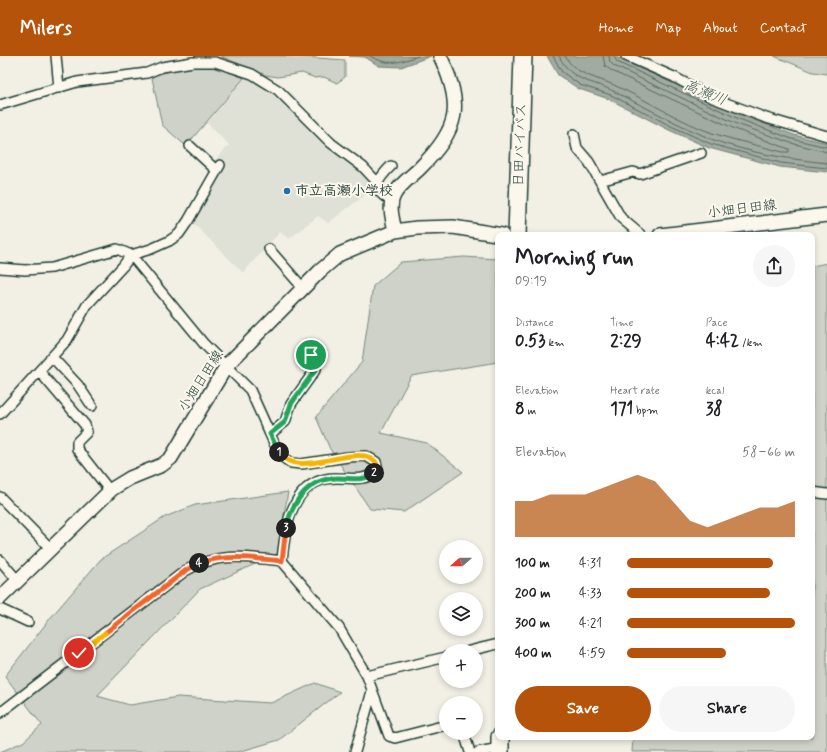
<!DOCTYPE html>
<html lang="en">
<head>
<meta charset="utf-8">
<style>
	body { margin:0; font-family:Mynerve,"Klee One",sans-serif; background:#f6f6f6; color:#202124; height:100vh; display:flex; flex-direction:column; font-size:15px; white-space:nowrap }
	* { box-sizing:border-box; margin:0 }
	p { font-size:13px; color:#757577 }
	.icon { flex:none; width:22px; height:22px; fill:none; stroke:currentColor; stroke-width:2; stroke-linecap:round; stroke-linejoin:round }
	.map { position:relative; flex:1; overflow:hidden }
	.details { position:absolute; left:495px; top:176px; width:320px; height:508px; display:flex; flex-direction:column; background:#fff; border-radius:8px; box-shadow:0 2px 6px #0003 }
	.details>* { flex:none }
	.needle { width:26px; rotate:249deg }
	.buttons { position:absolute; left:439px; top:484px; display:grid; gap:8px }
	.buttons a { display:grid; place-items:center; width:44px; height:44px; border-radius:50%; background:#fff; box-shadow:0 2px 6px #0003; font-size:20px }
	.pin { position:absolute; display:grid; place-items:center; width:34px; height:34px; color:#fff; margin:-17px; border:2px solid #fff; border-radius:50%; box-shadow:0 1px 4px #0007 }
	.km { position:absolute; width:20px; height:20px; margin:-10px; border-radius:50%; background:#222; color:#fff; font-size:11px; line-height:20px; text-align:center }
	.round { display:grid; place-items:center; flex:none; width:42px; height:42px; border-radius:21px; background:#f6f6f6 }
	.overview { display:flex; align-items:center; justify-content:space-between; height:68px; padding:0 20px }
	h1 { font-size:22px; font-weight:700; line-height:30px }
	.figures { display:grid; grid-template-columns:repeat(3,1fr); gap:6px; height:68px; padding:4px 20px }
	.figures div { display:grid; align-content:center }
	.figures b { font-size:17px; font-weight:700 }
	.figures small { font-size:11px; font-weight:400 }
	.figures p { font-size:11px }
	.chart { height:112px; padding:8px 20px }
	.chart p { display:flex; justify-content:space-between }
	.chart svg { width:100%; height:72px; margin-top:4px; fill:#b45309; opacity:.7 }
	.cta { display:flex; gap:8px; margin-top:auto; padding:8px 20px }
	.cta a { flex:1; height:46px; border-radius:24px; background:#b45309; color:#fff; font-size:16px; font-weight:700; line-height:46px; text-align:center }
	.cta a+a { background:#f6f6f6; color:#202124 }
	ul { padding:0 20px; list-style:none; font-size:13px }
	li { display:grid; grid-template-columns:64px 48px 1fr; align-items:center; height:30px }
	li i { height:10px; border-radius:5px; background:#b45309 }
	header { display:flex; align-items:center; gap:24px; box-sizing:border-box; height:56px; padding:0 20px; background:#b45309; color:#fff }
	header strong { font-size:19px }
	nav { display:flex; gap:22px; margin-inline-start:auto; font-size:14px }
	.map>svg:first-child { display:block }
	.built { fill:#e0e1d6 }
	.green { fill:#cfd2c8; stroke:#77887e }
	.water { fill:#a2aba1; stroke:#6e7f75 }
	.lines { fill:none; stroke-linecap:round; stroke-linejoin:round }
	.shore { stroke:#536960; stroke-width:1 }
	.street-casing { stroke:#1f3d34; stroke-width:12 }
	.secondary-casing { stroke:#1f3d34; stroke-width:16 }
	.highway-casing { stroke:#1f3d34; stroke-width:20 }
	.street { stroke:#fbf7ec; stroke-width:9 }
	.secondary { stroke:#fbf7ec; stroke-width:13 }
	.highway { stroke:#fbf7ec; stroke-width:17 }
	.split-1-casing { stroke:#fff; stroke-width:8 }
	.split-2-casing { stroke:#fff; stroke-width:8 }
	.split-3-casing { stroke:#fff; stroke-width:8 }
	.split-4-casing { stroke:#fff; stroke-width:8 }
	.split-5-casing { stroke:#fff; stroke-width:8 }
	.split-6-casing { stroke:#fff; stroke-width:8 }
	.split-1 { stroke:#22a559; stroke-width:5 }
	.split-2 { stroke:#f5b400; stroke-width:5 }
	.split-3 { stroke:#22a559; stroke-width:5 }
	.split-4 { stroke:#f0652b; stroke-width:5 }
	.split-5 { stroke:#f0652b; stroke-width:5 }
	.split-6 { stroke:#f5b400; stroke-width:5 }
	.poi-dot { fill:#1f6fb2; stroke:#fbf7ec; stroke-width:1.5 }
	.labels { text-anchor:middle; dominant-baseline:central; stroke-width:4; stroke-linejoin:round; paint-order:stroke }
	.street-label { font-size:14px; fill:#1f3d34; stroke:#fbf7ec }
	.poi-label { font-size:14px; font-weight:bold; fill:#1f3d34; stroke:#fbf7ec; text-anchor:start }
	.water-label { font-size:15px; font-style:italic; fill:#465e55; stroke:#fbf7ec }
</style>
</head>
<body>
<header>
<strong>Milers</strong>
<nav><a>Home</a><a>Map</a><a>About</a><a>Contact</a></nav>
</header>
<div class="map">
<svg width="827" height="696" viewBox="0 0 827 696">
	<rect width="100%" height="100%" fill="#f2f0e5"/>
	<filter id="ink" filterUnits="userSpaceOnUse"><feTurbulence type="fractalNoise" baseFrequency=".025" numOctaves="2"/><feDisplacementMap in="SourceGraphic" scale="8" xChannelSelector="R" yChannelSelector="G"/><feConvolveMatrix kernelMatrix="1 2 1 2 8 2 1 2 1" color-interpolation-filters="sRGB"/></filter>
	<g filter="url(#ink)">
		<path class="built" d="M245 21 275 36 342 101 362 114 374 129 373 133 328 167 318 160 289 183 280 176 243 217 192 166 222 115 214 105 229 89 207 67Z"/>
		<path class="green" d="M220 0H290L345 4V21L337 27 324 21 315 22 302 17 278 21 265 19Z
			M774 0H827V18L813 16Z
			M193 10H214L244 22 186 90 162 69 152 22 154 19Z
			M464 201 498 203V306L411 320 381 377 427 387 463 416 404 456 370 453 330 393 316 361 362 306 373 230 401 206Z
			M827 207V696H632L633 681H812V210Z
			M288 436 277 498 200 533 97 640 130 649 178 641 271 647 315 627 340 636 279 684 238 696H0L23 686 42 669 5 620 52 560 101 503 165 461 195 449Z"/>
		<path class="water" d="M349 0H431L401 11 379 10 365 1Z
			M547 0H614L741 59 794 79 827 87V116L780 111 709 92 669 74 609 43 579 33 558 19Z"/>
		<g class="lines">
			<path class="shore" d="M370 0C390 11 399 6 418 0
				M553 0 562 16 580 29 611 39 671 70 711 88 781 107 827 112
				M559 0C573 28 591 23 615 36 647 52 678 69 711 83 748 97 788 103 827 107
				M565 0C576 20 597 21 616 30 649 45 680 66 715 78 737 85 760 90 783 96H789V93L735 73 612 15 605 10 603 0
				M609 0 610 6 614 10 737 68 791 87 827 96
				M614 0 617 6 739 63 792 83 827 91"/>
			<g class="street-casing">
				<path id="street" d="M56 0 59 32
					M626 0 674 21 713 42 766 62 827 80
					M0 49 77 26 147 17 162 11 193 6H215L252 18 278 34 331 87 363 111 377 126
					M574 78 577 92 589 106 621 162 641 179
					M190 90 216 114
					M391 110C376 125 370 134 392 145
					M600 125 633 116 640 118 701 97
					M269 193 303 232
					M0 212 25 214 52 212 117 193 131 199 204 288 250 334 274 387 281 400 291 407 301 408 348 401 366 400 376 406 378 414C365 426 354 422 337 422 292 421 285 471 282 505
					M52 301 78 329 92 350
					M39 315 85 369 87 376 77 386V393L110 435
					M0 358 67 284 87 249 123 210 131 199 151 193 169 185 179 178 188 165 220 109
					M270 378 285 366 291 348 316 313 311 299
					M812 436 827 438
					M0 441 51 493
					M0 504 18 525
					M0 553 28 566
					M469 595 498 588
					M367 620 446 601
					M0 657 185 515C218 496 246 501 282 505L339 572 367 620 389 680 395 682 446 669
					M464 677 470 696
					M355 696 372 635
					M478 696 500 692"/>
			</g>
			<g class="secondary-casing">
				<path id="secondary" d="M395 175C393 164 388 150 394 139 399 129 412 120 420 112 459 73 464 50 440 0
					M660 179 827 159
					M0 542 112 433 130 422 162 409 171 402 227 309 320 215 340 198 395 175 417 172 453 171 502 179"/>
			</g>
			<g class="highway-casing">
				<path id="highway" d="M517 179 523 0
					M500 696V681"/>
			</g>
			<use href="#street" class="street"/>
			<use href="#secondary" class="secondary"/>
			<use href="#highway" class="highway"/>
		</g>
	</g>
	<g class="lines" filter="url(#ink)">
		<g class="split-1-casing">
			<path id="split-1" d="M279 396 270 378 285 366 291 348 316 313 311 299"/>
		</g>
		<g class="split-2-casing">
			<path id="split-2" d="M279 396C294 422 340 395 365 400 369 401 373 404 376 406L378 414 374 417"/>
		</g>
		<g class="split-3-casing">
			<path id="split-3" d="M286 472C292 447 307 423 336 422 349 421 363 427 374 417"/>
		</g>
		<g class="split-4-casing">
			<path id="split-4" d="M199 507C226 498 254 502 282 505L286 472"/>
		</g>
		<g class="split-5-casing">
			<path id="split-5" d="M105 577 185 515 199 507"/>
		</g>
		<g class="split-6-casing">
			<path id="split-6" d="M79 597 105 577"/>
		</g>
		<use href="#split-1" class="split-1"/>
		<use href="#split-2" class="split-2"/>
		<use href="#split-3" class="split-3"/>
		<use href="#split-4" class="split-4"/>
		<use href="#split-5" class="split-5"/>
		<use href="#split-6" class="split-6"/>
	</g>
	<circle class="poi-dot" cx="287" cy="135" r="4"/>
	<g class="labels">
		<g class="street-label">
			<text transform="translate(520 89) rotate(-88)">日田バイパス</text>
			<text transform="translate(742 153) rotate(-7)">小畑日田線</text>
			<text transform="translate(201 325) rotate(-57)">小畑日田線</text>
		</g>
		<g class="poi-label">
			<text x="295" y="135">市立高瀬小学校</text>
		</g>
		<g class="water-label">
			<text transform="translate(705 37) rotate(22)">高瀬川</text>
		</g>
	</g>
</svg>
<div class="buttons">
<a><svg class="needle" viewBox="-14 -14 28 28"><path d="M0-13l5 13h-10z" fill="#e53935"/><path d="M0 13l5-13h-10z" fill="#757577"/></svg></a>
<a><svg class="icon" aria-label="layers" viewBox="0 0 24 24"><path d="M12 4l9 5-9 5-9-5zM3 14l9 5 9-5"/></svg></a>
<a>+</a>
<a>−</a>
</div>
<div class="pin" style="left:311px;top:299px;background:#1e9e55"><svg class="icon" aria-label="arrive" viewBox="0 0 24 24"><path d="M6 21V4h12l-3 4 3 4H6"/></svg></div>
<div class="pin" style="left:79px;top:597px;background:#d93025"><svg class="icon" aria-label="check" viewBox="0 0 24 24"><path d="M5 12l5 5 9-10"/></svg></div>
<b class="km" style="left:279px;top:396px">1</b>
<b class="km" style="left:374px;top:417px">2</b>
<b class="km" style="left:286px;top:472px">3</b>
<b class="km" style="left:199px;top:507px">4</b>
<section class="details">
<div class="overview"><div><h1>Morning run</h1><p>09:19</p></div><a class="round"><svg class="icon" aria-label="share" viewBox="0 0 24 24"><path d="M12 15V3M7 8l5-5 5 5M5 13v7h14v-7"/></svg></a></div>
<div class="figures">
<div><p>Distance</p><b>0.53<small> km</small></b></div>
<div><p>Time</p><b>2:29</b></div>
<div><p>Pace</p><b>4:42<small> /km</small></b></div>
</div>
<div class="figures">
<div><p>Elevation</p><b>8<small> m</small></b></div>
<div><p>Heart rate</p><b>171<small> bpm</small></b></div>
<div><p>kcal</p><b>38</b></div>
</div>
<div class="chart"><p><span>Elevation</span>58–66 m</p>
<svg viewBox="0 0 160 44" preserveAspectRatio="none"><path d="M0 44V22L10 22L20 18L30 18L40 18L50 14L60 10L70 6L80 10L90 22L100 34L110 38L120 34L130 30L140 26L150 26L160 22V44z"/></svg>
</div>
<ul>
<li><b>100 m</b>4:31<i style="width:87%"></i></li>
<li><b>200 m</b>4:33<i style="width:85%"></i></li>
<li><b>300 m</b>4:21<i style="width:100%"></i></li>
<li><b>400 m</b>4:59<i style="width:59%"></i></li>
</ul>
<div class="cta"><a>Save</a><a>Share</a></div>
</section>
</div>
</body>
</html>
